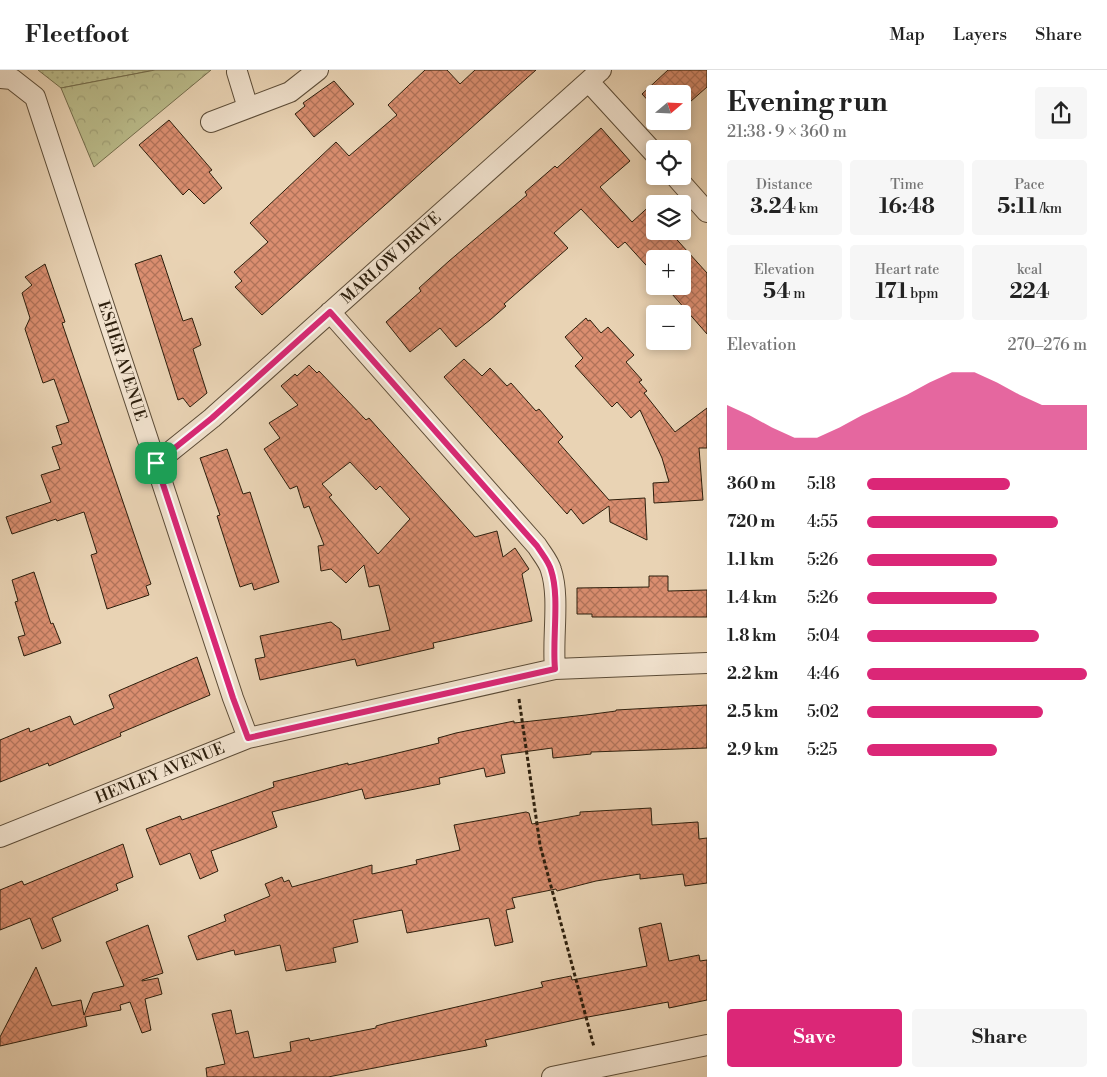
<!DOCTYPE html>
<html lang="en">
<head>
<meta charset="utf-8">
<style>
	body { margin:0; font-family:"Libre Bodoni",serif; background:#f6f6f6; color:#222; height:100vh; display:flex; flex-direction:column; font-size:19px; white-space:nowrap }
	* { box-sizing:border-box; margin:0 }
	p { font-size:16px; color:#767676 }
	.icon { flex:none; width:28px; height:28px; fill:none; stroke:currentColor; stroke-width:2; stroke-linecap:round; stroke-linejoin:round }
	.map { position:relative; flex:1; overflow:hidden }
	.details { display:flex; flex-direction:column; background:#fff; width:400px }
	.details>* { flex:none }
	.needle { width:32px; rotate:71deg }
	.tools { position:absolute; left:646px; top:15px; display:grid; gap:10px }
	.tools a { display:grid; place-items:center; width:45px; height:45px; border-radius:5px; background:#fff; box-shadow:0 2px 8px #0003; font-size:25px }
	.pin { position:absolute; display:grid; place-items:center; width:42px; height:42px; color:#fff; margin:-21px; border-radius:10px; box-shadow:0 2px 8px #0006 }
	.round { display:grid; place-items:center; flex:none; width:52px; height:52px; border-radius:5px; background:#f6f6f6 }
	.overview { display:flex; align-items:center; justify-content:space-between; height:85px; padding:0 20px }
	h1 { font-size:28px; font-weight:700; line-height:38px }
	.stats { display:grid; grid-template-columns:repeat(3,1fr); gap:8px; height:85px; padding:5px 20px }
	.stats div { display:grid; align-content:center; border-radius:5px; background:#f6f6f6; text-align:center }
	.stats b { font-size:21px; font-weight:700 }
	.stats small { font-size:14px; font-weight:400 }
	.stats p { font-size:14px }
	.chart { height:140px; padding:10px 20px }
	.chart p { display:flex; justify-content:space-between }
	.chart svg { width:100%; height:90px; margin-top:5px; fill:#db2777; opacity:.7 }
	.cta { display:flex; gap:10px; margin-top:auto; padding:10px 20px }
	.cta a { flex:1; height:58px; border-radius:5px; background:#db2777; color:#fff; font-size:20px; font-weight:700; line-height:58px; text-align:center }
	.cta a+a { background:#f6f6f6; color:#222 }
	ul { padding:0 20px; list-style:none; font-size:16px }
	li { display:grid; grid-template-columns:80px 60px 1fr; align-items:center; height:38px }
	li i { height:12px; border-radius:6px; background:#db2777 }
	header { display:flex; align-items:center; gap:30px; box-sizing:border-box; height:70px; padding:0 25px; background:#fff; border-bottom:1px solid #e0e0e0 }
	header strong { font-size:24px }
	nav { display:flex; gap:28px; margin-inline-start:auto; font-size:18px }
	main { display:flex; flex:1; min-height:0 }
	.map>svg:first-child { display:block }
	.grass { fill:url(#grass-dots); stroke:#746d4c }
	.forest { fill:url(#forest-crowns); stroke:#746d4c }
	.building { fill:url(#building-cross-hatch); stroke:#2d1f0d; fill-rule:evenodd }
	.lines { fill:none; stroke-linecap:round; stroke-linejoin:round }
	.street-casing { stroke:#5c4c37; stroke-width:22 }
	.path { stroke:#2d1f0d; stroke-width:3; stroke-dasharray:4 2.5; stroke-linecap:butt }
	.street { stroke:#f1e2ce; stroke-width:20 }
	.route-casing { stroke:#fff; stroke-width:10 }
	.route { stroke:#db2777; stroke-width:6 }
	.labels { text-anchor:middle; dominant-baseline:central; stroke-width:4; stroke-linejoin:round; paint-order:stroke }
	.street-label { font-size:16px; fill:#2d1f0d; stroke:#f1e2ce }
</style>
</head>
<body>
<header>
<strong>Fleetfoot</strong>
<nav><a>Map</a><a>Layers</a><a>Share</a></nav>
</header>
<main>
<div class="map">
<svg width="707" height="1007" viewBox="0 0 707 1007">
	<defs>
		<pattern id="grass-dots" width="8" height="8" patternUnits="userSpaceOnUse" patternTransform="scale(1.25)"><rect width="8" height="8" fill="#babb8a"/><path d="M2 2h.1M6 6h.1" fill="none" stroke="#a0a076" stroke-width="1.8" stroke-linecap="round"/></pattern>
		<pattern id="forest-crowns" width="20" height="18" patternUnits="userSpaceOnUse" patternTransform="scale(1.25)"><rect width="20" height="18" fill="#babb8a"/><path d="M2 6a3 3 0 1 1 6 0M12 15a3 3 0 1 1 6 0" fill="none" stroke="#a0a076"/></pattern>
		<pattern id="building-cross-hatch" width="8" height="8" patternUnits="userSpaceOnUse" patternTransform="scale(1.25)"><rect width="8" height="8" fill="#da8e70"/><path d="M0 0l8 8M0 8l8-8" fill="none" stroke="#b1735a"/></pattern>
	</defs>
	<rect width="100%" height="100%" fill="#e9d3b4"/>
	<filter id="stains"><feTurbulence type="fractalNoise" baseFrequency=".004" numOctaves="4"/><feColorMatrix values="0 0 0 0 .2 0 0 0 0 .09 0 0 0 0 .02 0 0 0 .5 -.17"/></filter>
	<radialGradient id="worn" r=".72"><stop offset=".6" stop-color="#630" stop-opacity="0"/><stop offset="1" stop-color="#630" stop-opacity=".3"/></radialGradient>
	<path class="grass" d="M38 0H155L61 18Z"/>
	<path class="forest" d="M155 0H211L94 97 61 18Z"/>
	<path class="building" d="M425 0H447L460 14 475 0H536L262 245 235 217 242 211 234 202 268 172 250 153 336 72 349 86 397 45 388 35Z
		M668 0H707V17L682 39V24H655V38L642 24Z
		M334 11 354 34 314 67 295 44 305 36 303 33Z
		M169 50 212 100 209 102 222 118 204 134 189 119 183 125 139 75Z
		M601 58 630 91 600 117 632 152 655 131V161H669L707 203V264L665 216H682V189H655V205L625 172 618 178 581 139 554 163 568 178 504 234 506 236 490 250 456 277 440 258 410 282 386 252 421 221 419 218 449 191 527 125 525 122 555 96 557 98Z
		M161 185 183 251 192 248 201 275 193 279 207 323 190 337 183 328 178 330 135 194Z
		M45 194 65 252 62 253 151 514 146 516 149 525 107 539 91 485 97 483 84 442 57 451 56 449 12 464 6 447 51 432 41 405 60 399 52 377 62 374 56 356 69 352 54 309 43 313 25 259 30 248 22 223 32 215 25 207Z
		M586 248 588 251 590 250 601 263 608 257 634 285 626 292 642 310 639 312 647 321 644 323 675 362 707 338V378H699L703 430 654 433 653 413 669 412 662 388 640 340 631 348 617 332 612 337 575 296 583 288 565 267Z
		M464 289 482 306 490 298 507 316 511 313 536 341 539 339 563 367 558 372 609 430 645 428 647 470 610 452 609 436 583 454 571 439 567 444 444 307Z
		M309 295 317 303 319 301 366 350 369 348 475 467 497 461 503 487 515 478 529 499 522 504 532 551 433 573 434 578 357 596 355 589 260 610 255 589 265 587 260 566 331 552 340 559 342 570 390 560 379 515 369 517 364 495 346 513 331 499 321 501 318 476 324 475 309 436 304 438 297 416 290 419 264 379 280 368 269 353 298 335 281 316 295 304 297 306ZM350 392 376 420 380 416 410 449 378 484 329 427 332 425 322 414Z
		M227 379 243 424 250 422 279 512 254 520 252 513 240 517 217 446 220 445 200 388Z
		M34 502 51 554 53 553 61 573 24 586 18 567 25 565 15 532 18 531 12 510Z
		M649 506H668V521L707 520V547H592V544H577V518L649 517Z
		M197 587 210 625 120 663 121 666 49 696 48 693 0 712V670L29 658 30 662 70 646 74 655 92 647 114 638 109 625Z
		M707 635V678L591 682V684L553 688 552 678 501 685 505 703 486 707 484 698 439 708 440 714 365 729 362 719 272 742 277 757 211 781 218 801 200 809 190 783 160 795 146 759 180 746 182 750 274 717 273 712 348 693V695L439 673 438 668 456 663 514 651V653L586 645 616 641V640Z
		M651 738 652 755 698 752 699 769 707 768V813L685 816 683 804 640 809V804L596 811 557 821 556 819 512 828 515 838 506 840 513 872 495 876 489 848 407 863 402 840 353 850 358 872 333 878 336 892 286 901 280 875 235 885 234 880 197 890 188 866 226 851 224 845 270 826 265 814 282 807 284 812 289 810 292 817 372 795V804L417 794 416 790 460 780 454 755 526 742 529 743 532 754 580 745V742Z
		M123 774 133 807 116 814 118 820 52 848 61 871 42 879 30 848 0 860V820L22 811 24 815Z
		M661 853 669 891 699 885 700 891 707 890V930L669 938 668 932 588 947 485 970 487 976 328 1007H207L206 998 225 994 212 944 231 940 236 964 248 961 254 988 291 981 290 972 309 968 310 971 376 958V956L387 953 543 917 541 912 571 906 572 910 647 896 639 858Z
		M148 855 163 903 142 910V911L158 908 162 924 145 929 151 960 142 963 130 932 120 935 121 940 85 947 87 956 0 976V967L36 897 52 936 81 930 84 945 93 923 124 916 106 872Z"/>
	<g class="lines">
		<g class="street-casing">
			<path id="street" d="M237 2 248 38
				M0 8 12 9 35 27 233 628 248 668
				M589 12 655 84
				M211 52 290 22 318 0
				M675 106 707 142
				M330 242 537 476C542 484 549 492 551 500 560 527 552 569 555 599
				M156 393 212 348 601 0
				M0 767 248 668 555 599 707 593
				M552 1007 707 975"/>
		</g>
		<path class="path" d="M519 629 540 775 594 977"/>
		<use href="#street" class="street"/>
	</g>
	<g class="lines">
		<g class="route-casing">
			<path id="route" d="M330 242 537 476C542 484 549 492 551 500 560 527 552 569 555 599L248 668 233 628 156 393 212 348Z"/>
		</g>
		<use href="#route" class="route"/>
	</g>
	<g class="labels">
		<g class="street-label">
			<text transform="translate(391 188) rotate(-42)">MARLOW DRIVE</text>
			<text transform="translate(122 291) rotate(72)">ESHER AVENUE</text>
			<text transform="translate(160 703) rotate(-22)">HENLEY AVENUE</text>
		</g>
	</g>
	<rect width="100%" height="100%" filter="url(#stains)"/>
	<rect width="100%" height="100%" fill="url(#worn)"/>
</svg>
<div class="tools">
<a><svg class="needle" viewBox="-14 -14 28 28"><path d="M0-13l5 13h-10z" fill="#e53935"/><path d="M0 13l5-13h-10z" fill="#767676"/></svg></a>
<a><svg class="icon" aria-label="locate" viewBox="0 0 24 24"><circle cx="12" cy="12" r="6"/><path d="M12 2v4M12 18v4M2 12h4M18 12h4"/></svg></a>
<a><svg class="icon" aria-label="layers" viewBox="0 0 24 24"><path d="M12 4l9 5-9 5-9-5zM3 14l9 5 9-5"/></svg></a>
<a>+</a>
<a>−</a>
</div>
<div class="pin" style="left:156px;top:393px;background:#1e9e55"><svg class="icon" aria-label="arrive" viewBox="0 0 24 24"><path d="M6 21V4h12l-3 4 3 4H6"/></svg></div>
</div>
<section class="details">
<div class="overview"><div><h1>Evening run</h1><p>21:38 · 9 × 360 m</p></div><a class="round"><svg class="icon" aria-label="share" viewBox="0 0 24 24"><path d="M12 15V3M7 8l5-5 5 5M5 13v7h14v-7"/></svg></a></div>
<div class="stats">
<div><p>Distance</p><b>3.24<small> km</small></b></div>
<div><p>Time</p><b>16:48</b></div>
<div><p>Pace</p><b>5:11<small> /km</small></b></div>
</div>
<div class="stats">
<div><p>Elevation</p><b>54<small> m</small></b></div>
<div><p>Heart rate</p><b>171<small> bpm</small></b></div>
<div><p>kcal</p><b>224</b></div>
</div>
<div class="chart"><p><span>Elevation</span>270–276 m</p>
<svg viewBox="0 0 160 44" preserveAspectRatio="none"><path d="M0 44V22L10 27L20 33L30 38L40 38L50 33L60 27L70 22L80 17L90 11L100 6L110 6L120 11L130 17L140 22L150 22L160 22V44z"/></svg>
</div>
<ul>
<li><b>360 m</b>5:18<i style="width:65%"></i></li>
<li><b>720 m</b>4:55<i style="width:87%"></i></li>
<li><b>1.1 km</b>5:26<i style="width:59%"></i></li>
<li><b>1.4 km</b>5:26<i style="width:59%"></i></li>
<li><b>1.8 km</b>5:04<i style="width:78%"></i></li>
<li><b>2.2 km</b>4:46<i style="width:100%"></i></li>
<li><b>2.5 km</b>5:02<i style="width:80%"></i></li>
<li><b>2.9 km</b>5:25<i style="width:59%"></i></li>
</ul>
<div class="cta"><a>Save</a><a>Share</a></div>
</section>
</main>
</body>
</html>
